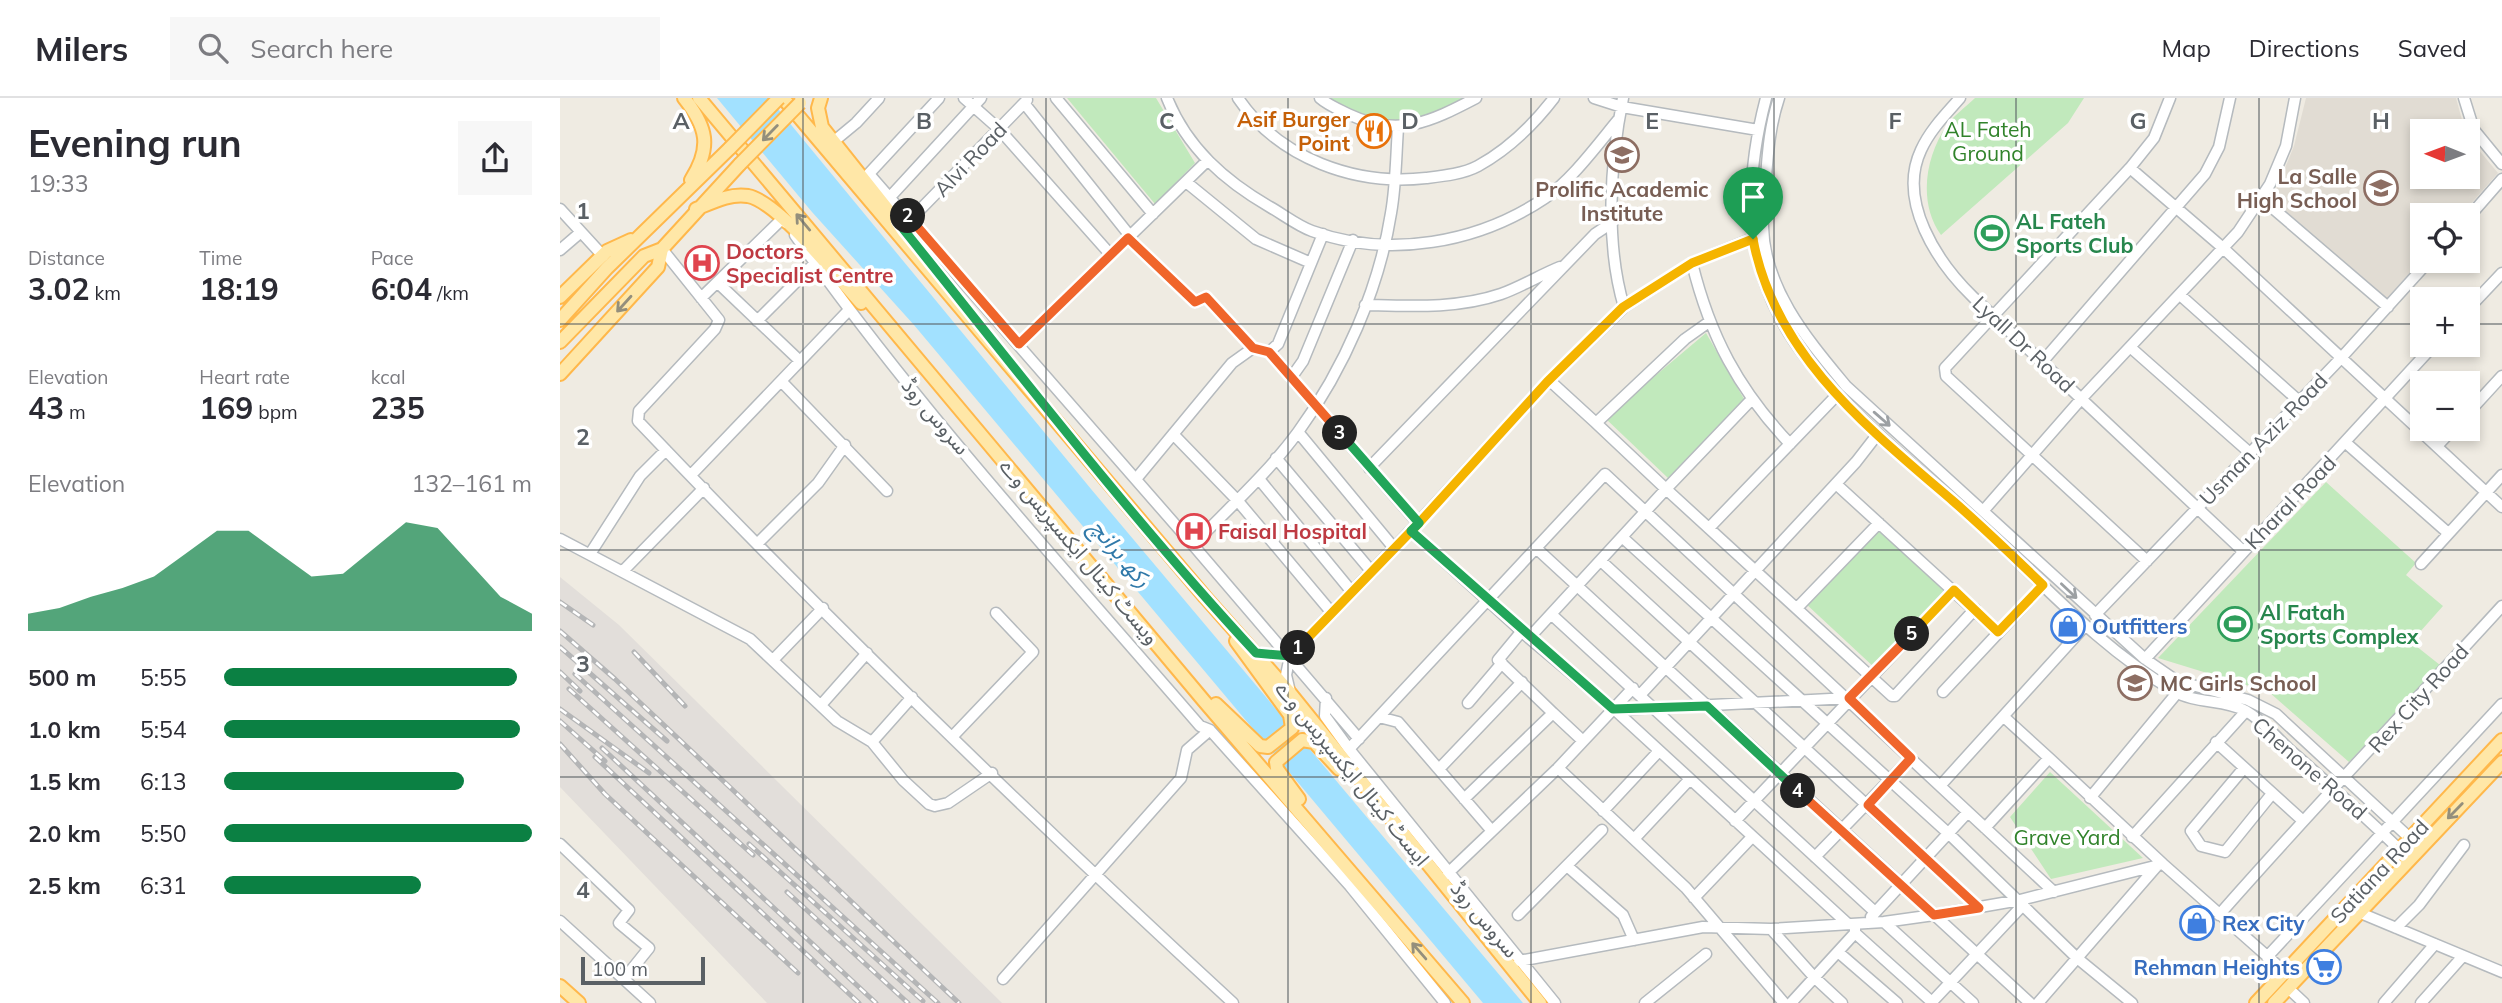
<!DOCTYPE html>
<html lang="en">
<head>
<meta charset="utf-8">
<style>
	body { margin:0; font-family:Mulish,"Noto Sans Arabic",sans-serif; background:#f7f7f7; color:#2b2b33; height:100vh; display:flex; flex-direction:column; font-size:26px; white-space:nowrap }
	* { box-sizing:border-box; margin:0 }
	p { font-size:23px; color:#7c7c81 }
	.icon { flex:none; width:38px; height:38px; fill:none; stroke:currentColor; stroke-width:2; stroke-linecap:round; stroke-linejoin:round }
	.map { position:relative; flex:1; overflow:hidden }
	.side { display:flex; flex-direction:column; background:#fff; width:560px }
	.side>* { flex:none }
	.needle { width:46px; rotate:271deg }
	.buttons { position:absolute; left:1850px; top:21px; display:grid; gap:14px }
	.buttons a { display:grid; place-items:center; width:70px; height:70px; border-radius:0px; background:#fff; box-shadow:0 4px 10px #0003; font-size:35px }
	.scale { position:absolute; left:21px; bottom:18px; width:124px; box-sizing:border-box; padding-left:7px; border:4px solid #5a6065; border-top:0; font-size:19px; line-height:24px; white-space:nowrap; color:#5a6065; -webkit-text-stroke:5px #fff; paint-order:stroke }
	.pin { position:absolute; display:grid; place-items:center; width:60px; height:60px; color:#fff; margin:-72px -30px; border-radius:50% 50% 50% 0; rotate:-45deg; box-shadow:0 0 7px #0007 }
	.pin .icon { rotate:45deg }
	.km { position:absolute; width:35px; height:35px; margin:-18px; border-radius:50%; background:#222; color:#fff; font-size:19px; line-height:35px; text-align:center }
	.round { display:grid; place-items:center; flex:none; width:74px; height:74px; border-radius:0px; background:#f7f7f7 }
	.summary { display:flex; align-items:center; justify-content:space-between; height:119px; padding:0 28px }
	h1 { font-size:38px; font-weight:700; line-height:52px }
	.stats { display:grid; grid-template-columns:repeat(3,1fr); gap:10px; height:119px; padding:7px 28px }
	.stats div { display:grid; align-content:center }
	.stats b { font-size:30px; font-weight:700 }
	.stats small { font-size:19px; font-weight:400 }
	.stats p { font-size:19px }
	.chart { height:196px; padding:14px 28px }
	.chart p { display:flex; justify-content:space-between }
	.chart svg { width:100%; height:126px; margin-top:7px; fill:#0b8043; opacity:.7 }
	ul { padding:0 28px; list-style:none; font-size:23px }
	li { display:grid; grid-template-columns:112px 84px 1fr; align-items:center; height:52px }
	li i { height:18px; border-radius:9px; background:#0b8043 }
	header { display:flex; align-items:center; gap:42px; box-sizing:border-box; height:98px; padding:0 35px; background:#fff; border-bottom:2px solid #e1e1e2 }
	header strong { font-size:33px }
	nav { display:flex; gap:38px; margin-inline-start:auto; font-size:24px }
	.search { width:490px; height:63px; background:#f7f7f7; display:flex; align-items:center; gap:18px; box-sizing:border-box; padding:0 24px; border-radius:0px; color:#7c7c81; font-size:26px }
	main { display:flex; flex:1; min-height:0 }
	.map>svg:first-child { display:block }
	.industrial { fill:#e2deda }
	.education { fill:#e1dcd3 }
	.green { fill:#c1e9bc }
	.water { fill:#a2e1ff }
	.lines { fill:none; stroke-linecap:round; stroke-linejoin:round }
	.minor-casing { stroke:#b5babe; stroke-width:13 }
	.major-casing { stroke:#ffb84b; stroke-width:16 }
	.minor { stroke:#fff; stroke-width:10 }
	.major { stroke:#ffe7a7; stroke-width:12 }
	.rail-casing { stroke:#b4b5b6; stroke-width:5 }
	.rail { stroke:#fff; stroke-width:2.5; stroke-dasharray:8; stroke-linecap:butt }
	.major-bridge-casing { stroke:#ffb84b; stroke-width:16; stroke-linecap:butt }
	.major-bridge { stroke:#ffe7a7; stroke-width:12 }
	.oneway { stroke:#948f7c }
	.oneway2 { stroke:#9ca0a3 }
	.split-1-casing { stroke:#fff; stroke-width:14 }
	.split-2-casing { stroke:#fff; stroke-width:14 }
	.split-3-casing { stroke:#fff; stroke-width:14 }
	.split-4-casing { stroke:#fff; stroke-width:14 }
	.split-5-casing { stroke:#fff; stroke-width:14 }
	.split-6-casing { stroke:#fff; stroke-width:14 }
	.split-1 { stroke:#f5b400; stroke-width:9 }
	.split-2 { stroke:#22a559; stroke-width:9 }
	.split-3 { stroke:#f0652b; stroke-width:9 }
	.split-4 { stroke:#22a559; stroke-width:9 }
	.split-5 { stroke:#f0652b; stroke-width:9 }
	.split-6 { stroke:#f5b400; stroke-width:9 }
	.grid { fill:none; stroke:#5a6065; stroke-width:2; stroke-opacity:0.55 }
	.labels { text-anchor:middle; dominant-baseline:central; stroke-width:7; stroke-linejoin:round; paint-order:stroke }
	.food-label { font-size:21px; font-weight:bold; fill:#c56008; stroke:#fff; text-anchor:end }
	.park-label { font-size:21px; fill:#31832b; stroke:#fff }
	.street-label { font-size:21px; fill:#5a6065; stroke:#fff }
	.education-label { font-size:21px; font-weight:bold; fill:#785e54; stroke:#fff; text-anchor:end }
	.leisure-label { font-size:21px; font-weight:bold; fill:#27864d; stroke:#fff; text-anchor:start }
	.health-label { font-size:21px; font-weight:bold; fill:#be3a42; stroke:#fff; text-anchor:start }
	.shop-label { font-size:21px; font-weight:bold; fill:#366cbe; stroke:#fff; text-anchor:start }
	.water-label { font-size:23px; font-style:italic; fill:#3079a9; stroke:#fff }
	.grid-label { font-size:23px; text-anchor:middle; font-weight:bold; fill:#5a6065; stroke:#fff; stroke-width:7; stroke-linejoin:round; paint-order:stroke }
</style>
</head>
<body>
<header>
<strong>Milers</strong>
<div class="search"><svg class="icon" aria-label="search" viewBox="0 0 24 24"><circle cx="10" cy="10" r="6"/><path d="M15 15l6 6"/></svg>Search here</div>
<nav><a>Map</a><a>Directions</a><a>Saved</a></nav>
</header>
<main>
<section class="side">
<div class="summary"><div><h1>Evening run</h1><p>19:33</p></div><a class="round"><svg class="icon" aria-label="share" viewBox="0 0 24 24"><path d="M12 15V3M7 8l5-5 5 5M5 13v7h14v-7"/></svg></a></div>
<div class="stats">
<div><p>Distance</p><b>3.02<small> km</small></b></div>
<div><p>Time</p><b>18:19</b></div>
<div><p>Pace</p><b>6:04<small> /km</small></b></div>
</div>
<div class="stats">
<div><p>Elevation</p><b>43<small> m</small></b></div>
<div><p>Heart rate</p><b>169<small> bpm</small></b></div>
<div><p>kcal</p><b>235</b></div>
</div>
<div class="chart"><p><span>Elevation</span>132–161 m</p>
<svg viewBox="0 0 160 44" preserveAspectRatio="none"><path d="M0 44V38L10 36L20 32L30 29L40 25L50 17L60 9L70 9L80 17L90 25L100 24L110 15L120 6L130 8L140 20L150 32L160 38V44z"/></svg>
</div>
<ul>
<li><b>500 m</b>5:55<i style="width:95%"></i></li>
<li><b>1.0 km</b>5:54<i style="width:96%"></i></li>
<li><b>1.5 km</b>6:13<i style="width:78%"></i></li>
<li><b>2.0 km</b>5:50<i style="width:100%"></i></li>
<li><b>2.5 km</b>6:31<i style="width:64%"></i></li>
</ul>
</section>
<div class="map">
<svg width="1942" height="905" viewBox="0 0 1942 905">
	<rect width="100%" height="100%" fill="#efebe2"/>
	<path class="industrial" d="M0 479 59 527 442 905H207L0 689Z"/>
	<path class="education" d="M1746 0H1896L1905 33H1862V79H1908V39L1938 75 1901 117H1862V161L1826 202 1712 102 1734 48Z"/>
	<path class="green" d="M507 0H596L635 65 595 106Z
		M766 0H906C848 33 824 31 766 0Z
		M1415 0H1524L1508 25 1381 137C1358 105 1365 59 1387 27 1394 17 1406 9 1415 0Z
		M1146 235 1184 301 1108 380 1045 320Z
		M1766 384 1856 465 1846 477 1883 508 1851 544 1880 567 1789 664 1709 594 1598 560Z
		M1322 427 1391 489 1316 571 1245 505Z
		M1490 674 1583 760 1491 781 1450 719Z"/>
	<path class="water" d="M157 0H209L531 391 963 905H923L354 227 252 114Z"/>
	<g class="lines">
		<g class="minor-casing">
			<path id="minor" d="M404 0 439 31 550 156
				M496 0 593 116
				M607 0C627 50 665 83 710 109 724 117 738 128 752 133 829 161 918 145 985 100 1011 83 1038 46 1058 22
				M678 0C719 61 796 88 866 80 883 78 903 76 918 68 947 52 974 26 994 0
				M760 0C768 7 778 11 788 16 838 40 870 24 916 0
				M1034 0 1062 9 1198 32
				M1063 0C1050 64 1045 145 1064 209
				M1206 0C1148 221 1273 292 1415 423 1480 482 1538 549 1614 593 1635 606 1665 601 1686 613 1702 622 1717 640 1730 652 1771 688 1811 723 1849 761
				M1219 0C1210 27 1208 52 1206 79 1205 95 1202 112 1203 128 1204 191 1248 242 1286 288L1585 561 1617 583 1688 602 1716 616 1853 743
				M1400 0C1386 16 1370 32 1361 52 1337 103 1377 164 1413 199L1683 453
				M1904 0 1914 32 1942 66
				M464 5 570 138
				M273 44 296 25 319 0
				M1570 70 1663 150 1942 409
				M309 76 633 447 799 641
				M304 81 379 0
				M626 84 696 141 751 165
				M330 99 421 0
				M1702 101 1828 209
				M0 111 43 158
				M1908 120 1942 81
				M350 122 467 2
				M235 137C357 310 502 468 640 628L650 632 627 652 621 680 443 881
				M1196 139 1132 165C1150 238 1178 291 1230 346
				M568 140 635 204 646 199 693 250
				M102 151 159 222 155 231 79 313 78 323C269 524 469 717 673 905
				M0 152 21 134
				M158 185 240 263
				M1620 197 1739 303
				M141 200 223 120 226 125
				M805 207C850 208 897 211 941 196 961 189 980 177 1000 169
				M1908 211 1942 175
				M197 223 255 165
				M1149 224 1125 241 1036 325 1106 391 1192 301
				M459 246 647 63
				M1570 249 1690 355
				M709 254 718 246 763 136
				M1483 263 1645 76 1659 49 1670 0
				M731 280 743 263 793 142
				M989 282 1036 325
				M221 283 327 393
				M1908 315 1942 278
				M738 334 834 450
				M613 336 677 402 772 515
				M1786 345 1887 434
				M1877 348 1893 331
				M716 360 812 474
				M809 370 1035 136 1053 124
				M131 377 288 213
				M576 381 672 265 693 250 709 254 858 425
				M699 381 792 494
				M1276 386 1438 534
				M1424 412 1522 300 1678 134 1710 86 1726 48 1735 0
				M1149 430 1277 297
				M851 433 969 540 1055 612 1288 826
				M1062 439 1388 735 1517 860 1572 905
				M0 441 190 541 277 623 312 644 343 682 369 706 375 708 388 705 432 675
				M198 445 258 385 285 347
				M633 447C669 410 708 375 738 334 784 271 819 191 831 115 836 87 836 58 838 30
				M976 450 1470 905
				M30 456 80 378 106 352
				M1041 463 1419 810
				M1587 463 1386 278 1385 270 1570 70 1594 40 1610 0
				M1861 466 1942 377
				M63 473 144 390
				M1237 510 1319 425
				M991 516 1315 814
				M1535 517 1782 259 1869 163
				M969 540 1106 391 1332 598H1335L1415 511
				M696 555 730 558
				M1585 561 1874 247
				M213 562 263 510
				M730 594 726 577 730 558 858 425 987 284 1064 209 1132 165
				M1383 594 1483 487
				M1080 597 1296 364 1317 337
				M766 600 765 618 789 651 995 905
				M908 605 942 565
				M261 607 307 555
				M1055 612 1289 600
				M993 615 1023 643
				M819 619 838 624 932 733
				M1444 619 1489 660
				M650 632 790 788 885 905
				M393 638 473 554 436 515
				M312 644 352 599
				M1656 644 1742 722
				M789 651 1045 376 1408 714
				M998 670 1073 590
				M1684 670 1631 733 1641 748 1665 754 1711 697
				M879 671 962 584
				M1380 688 1525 528
				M1530 700 1617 595
				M904 701 993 615 938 562 962 533
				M1043 713 1099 653
				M1175 723 1394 492
				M1425 730 1489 660 1603 766
				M1572 739 1686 613
				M1074 741 1130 681
				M0 746 69 812 59 825 89 850 64 881
				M1255 759 1351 660
				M1007 768 1063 817 1074 842
				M887 776 998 670 1126 790 1224 905
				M1134 800 1192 739
				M1798 814 1942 874
				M958 817 1042 732
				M1659 817C1751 712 1848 611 1942 508
				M1311 819 1408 714 1494 794
				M0 823 90 905
				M1324 824 1413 905
				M1836 830 1859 807 1904 747
				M1211 831 1254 879 1282 905
				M1295 835 1373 905
				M1278 854 1337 905
				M1707 859 1942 606
				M959 863 1143 829 1211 831 1324 824 1374 817 1460 802 1603 766 1725 874
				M1728 890 1744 905
				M1085 905 1146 856
				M1231 905 1295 835V826
				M1371 905 1462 808
				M1478 905 1597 768
				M1824 905 1875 846
				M1861 905 1903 858"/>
		</g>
		<g class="major-casing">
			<path id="major" d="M124 0C147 29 152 49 131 82
				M139 0 644 603 903 905
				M223 0 645 499 730 595 980 905
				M261 0 258 10 262 29 343 131
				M136 111C153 104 170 95 188 98 219 104 278 180 301 205
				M0 199 47 153 71 142
				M0 222 47 170 170 50
				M0 244 84 158 102 151 180 66
				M0 276 98 169 102 151
				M656 606 700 648 708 649 732 630 730 617 676 543
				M739 701 717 671 716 664 742 642 754 644 779 671
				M0 888 19 905
				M1696 905 1942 642
				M1714 905 1942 664"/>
		</g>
		<use href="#minor" class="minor"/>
		<use href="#major" class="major"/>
		<g class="rail-casing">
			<path id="rail" d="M0 504 33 527
				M0 533 55 581 399 905
				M0 549 107 643
				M74 554 125 608
				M0 574 20 593
				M15 576 378 905
				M9 591 193 757
				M0 611 89 675
				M0 623 45 663
				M0 646 45 696 238 875
				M42 650 316 905
				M35 659 299 905
				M189 746 363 903
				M227 794 348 905"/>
		</g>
		<use href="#rail" class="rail"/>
		<g class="major-bridge-casing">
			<path id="major-bridge" d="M170 50 219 0
				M180 66 240 5"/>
		</g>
		<use href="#major-bridge" class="major-bridge"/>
	</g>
	<defs><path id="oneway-shaft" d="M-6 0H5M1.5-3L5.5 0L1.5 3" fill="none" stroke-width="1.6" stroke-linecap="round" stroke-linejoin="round" transform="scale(1.75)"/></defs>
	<g class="oneway">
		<use href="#oneway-shaft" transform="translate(210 35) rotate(134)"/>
		<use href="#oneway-shaft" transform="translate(243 124) rotate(-130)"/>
		<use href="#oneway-shaft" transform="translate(64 206) rotate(132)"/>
		<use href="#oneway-shaft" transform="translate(1895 713) rotate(134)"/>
		<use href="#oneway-shaft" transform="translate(859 853) rotate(-131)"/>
	</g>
	<g class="oneway2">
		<use href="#oneway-shaft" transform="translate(1322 321) rotate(41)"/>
		<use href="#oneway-shaft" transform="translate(1509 493) rotate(43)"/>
	</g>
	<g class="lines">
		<g class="split-1-casing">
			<path id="split-1" d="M738 550 859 425 987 284 1063 209 1132 165 1193 141"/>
		</g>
		<g class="split-2-casing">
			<path id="split-2" d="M348 118 338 123 344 132C459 275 571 420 696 555L730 558 738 550"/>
		</g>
		<g class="split-3-casing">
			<path id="split-3" d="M348 118 459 246 568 140 635 204 646 199 693 250 709 254 780 335"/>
		</g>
		<g class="split-4-casing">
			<path id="split-4" d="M780 335 859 425 851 433 1053 611 1147 608 1238 693"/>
		</g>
		<g class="split-5-casing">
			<path id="split-5" d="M1238 693 1374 817 1419 810 1308 707 1351 660 1289 600 1352 536"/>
		</g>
		<g class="split-6-casing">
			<path id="split-6" d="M1193 141C1214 256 1308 330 1393 403 1424 430 1453 458 1483 487L1438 534 1394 492 1352 536"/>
		</g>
		<use href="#split-1" class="split-1"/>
		<use href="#split-2" class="split-2"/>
		<use href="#split-3" class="split-3"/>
		<use href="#split-4" class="split-4"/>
		<use href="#split-5" class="split-5"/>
		<use href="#split-6" class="split-6"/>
	</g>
	<path class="grid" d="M243 0V905M486 0V905M728 0V905M971 0V905M1214 0V905M1456 0V905M1699 0V905M0 226H1862M1908 226H1942M0 452H1942M0 679H1942"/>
	<defs>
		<g id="restaurant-ring" transform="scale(1.75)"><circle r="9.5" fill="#fff" stroke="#e8710a" stroke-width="1.5"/><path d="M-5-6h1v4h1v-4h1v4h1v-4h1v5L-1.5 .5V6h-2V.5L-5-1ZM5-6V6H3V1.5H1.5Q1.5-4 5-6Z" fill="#e8710a"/></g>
		<g id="university-ring" transform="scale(1.75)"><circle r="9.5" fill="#fff" stroke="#8d6e63" stroke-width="1.5"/><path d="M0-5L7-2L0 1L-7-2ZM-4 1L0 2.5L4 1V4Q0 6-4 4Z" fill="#8d6e63"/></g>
		<g id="school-ring" transform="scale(1.75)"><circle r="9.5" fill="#fff" stroke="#8d6e63" stroke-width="1.5"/><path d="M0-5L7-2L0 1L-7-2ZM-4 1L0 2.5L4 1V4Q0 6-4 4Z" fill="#8d6e63"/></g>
		<g id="stadium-ring" transform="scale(1.75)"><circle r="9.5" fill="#fff" stroke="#2e9e5b" stroke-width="1.5"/><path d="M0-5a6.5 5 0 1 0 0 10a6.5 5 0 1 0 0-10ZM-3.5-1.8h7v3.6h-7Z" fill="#2e9e5b"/></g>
		<g id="hospital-ring" transform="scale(1.75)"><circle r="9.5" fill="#fff" stroke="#e0444e" stroke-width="1.5"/><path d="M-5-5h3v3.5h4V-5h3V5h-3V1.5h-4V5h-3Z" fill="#e0444e"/></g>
		<g id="shop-ring" transform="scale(1.75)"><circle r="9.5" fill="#fff" stroke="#3f7fe0" stroke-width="1.5"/><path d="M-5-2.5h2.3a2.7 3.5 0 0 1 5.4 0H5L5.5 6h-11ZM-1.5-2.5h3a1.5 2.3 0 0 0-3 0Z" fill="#3f7fe0"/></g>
		<g id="supermarket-ring" transform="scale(1.75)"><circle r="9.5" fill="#fff" stroke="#3f7fe0" stroke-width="1.5"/><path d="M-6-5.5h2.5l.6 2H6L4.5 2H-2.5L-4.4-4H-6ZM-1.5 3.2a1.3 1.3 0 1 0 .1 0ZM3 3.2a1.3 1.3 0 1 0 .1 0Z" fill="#3f7fe0"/></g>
	</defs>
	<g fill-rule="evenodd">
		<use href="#restaurant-ring" x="814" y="33"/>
		<use href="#university-ring" x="1062" y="57"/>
		<use href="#school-ring" x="1821" y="90"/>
		<use href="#stadium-ring" x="1432" y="135"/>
		<use href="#hospital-ring" x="142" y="165"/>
		<use href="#hospital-ring" x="634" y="433"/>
		<use href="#stadium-ring" x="1675" y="526"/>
		<use href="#shop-ring" x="1508" y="528"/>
		<use href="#school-ring" x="1575" y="585"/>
		<use href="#shop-ring" x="1637" y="825"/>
		<use href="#supermarket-ring" x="1764" y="869"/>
	</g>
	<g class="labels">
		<g class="food-label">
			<text x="790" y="21">Asif Burger<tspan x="790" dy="24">Point</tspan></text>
		</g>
		<g class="park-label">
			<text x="1428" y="31">AL Fateh<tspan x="1428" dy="24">Ground</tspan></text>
			<text x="1507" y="739">Grave Yard</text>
		</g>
		<g class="street-label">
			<text transform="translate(410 61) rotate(-46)">Alvi Road</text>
			<text transform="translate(1464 246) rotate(43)">Lyall Dr Road</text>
			<text transform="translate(376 318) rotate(50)">سروس روڈ</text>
			<text transform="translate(1703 341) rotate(-46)">Usman Aziz Road</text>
			<text transform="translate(1730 404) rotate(-46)">Kharal Road</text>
			<text transform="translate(520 453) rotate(50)">ویسٹ کینال ایکسپریس وے</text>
			<text transform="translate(1858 600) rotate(-48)">Rex City Road</text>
			<text transform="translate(1750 670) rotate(41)">Chenone Road</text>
			<text transform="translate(793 675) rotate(51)">ایسٹ کینال ایکسپریس وے</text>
			<text transform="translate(1819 773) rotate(-47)">Satiana Road</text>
			<text transform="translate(925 821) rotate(50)">سروس روڈ</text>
		</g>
		<g class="education-label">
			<text x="1797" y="78">La Salle<tspan x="1797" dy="24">High School</tspan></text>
			<text x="1062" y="91" text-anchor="middle">Prolific Academic<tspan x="1062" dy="24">Institute</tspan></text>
			<text x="1600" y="585" text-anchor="start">MC Girls School</text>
		</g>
		<g class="leisure-label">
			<text x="1456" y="123">AL Fateh<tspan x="1456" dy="24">Sports Club</tspan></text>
			<text x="1700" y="514">Al Fatah<tspan x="1700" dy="24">Sports Complex</tspan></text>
		</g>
		<g class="health-label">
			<text x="166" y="153">Doctors<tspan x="166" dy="24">Specialist Centre</tspan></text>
			<text x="658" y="433">Faisal Hospital</text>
		</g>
		<g class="shop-label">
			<text x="1532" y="528">Outfitters</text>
			<text x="1662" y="825">Rex City</text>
			<text x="1740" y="869" text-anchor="end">Rehman Heights</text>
		</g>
		<g class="water-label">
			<text transform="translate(561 455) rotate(50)">رکھ برانچ</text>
		</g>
	</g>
	<g class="grid-label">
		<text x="121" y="31">A</text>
		<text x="364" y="31">B</text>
		<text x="607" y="31">C</text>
		<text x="850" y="31">D</text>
		<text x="1092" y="31">E</text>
		<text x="1335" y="31">F</text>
		<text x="1578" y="31">G</text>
		<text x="1821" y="31">H</text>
		<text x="23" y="121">1</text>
		<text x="23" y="347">2</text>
		<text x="23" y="574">3</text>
		<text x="23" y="800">4</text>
	</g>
</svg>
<div class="buttons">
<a><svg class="needle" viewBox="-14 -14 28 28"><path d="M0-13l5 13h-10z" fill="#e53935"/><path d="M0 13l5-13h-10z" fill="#7c7c81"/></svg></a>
<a><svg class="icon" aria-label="locate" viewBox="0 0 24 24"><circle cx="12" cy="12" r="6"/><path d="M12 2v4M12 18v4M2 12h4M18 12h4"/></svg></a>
<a>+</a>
<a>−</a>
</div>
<div class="scale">100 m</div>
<div class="pin" style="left:1193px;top:141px;background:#1e9e55"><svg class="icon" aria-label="arrive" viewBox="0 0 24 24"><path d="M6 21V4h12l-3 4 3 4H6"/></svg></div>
<b class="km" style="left:738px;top:550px">1</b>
<b class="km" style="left:348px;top:118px">2</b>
<b class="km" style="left:780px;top:335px">3</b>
<b class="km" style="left:1238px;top:693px">4</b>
<b class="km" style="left:1352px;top:536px">5</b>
</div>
</main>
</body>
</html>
